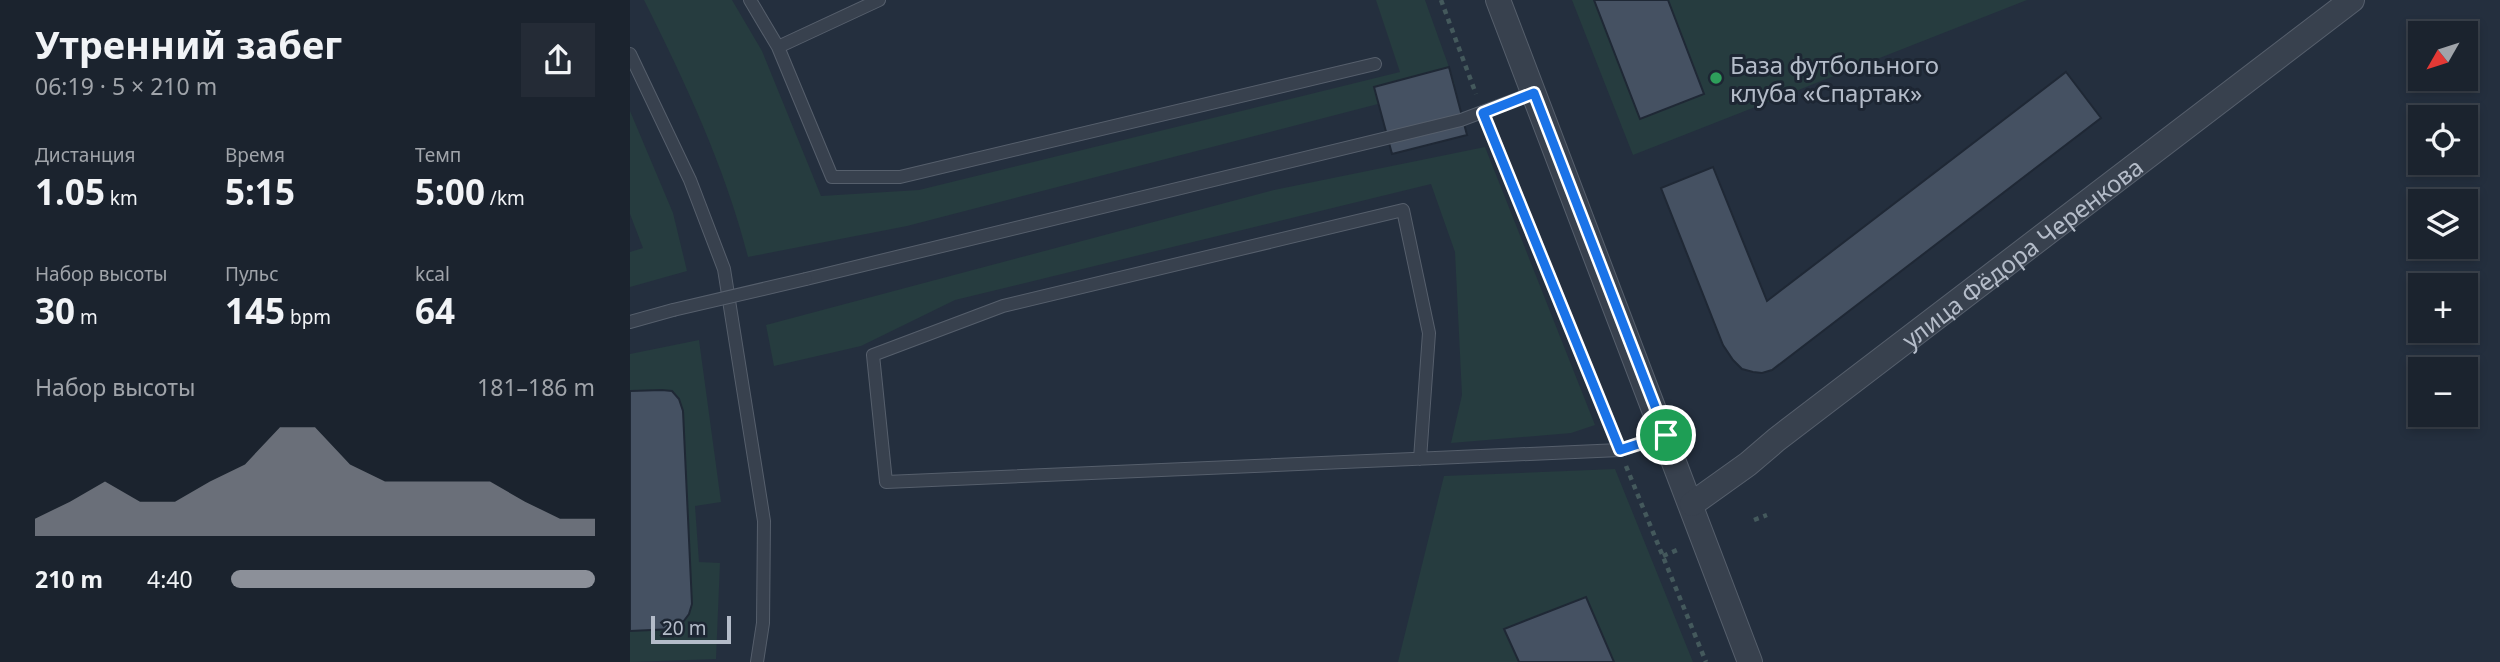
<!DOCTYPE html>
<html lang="ru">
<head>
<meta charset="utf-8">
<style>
	body { margin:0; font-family:"Noto Sans",sans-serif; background:#242b36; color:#f1f3f6; height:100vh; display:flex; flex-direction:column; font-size:26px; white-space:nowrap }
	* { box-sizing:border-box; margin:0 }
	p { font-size:23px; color:#a0a4aa }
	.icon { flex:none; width:38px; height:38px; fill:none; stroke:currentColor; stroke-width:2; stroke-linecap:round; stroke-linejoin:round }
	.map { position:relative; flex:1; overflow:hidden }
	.drawer { display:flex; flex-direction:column; background:#1b232e; width:630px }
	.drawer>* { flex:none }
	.needle { width:46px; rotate:231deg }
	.tools { position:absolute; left:1778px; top:21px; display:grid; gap:14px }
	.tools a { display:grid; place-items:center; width:70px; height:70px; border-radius:0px; background:#1b232e; box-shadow:0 4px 10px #0003,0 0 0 2px #39404a; font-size:35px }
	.scale { position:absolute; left:21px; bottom:18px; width:80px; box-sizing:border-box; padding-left:7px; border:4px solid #b4bcc9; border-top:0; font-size:19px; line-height:24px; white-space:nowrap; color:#b4bcc9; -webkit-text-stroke:5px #1d2633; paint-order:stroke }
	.pin { position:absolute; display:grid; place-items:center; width:60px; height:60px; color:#fff; margin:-30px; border:4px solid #fff; border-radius:50%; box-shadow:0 2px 7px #0007 }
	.round { display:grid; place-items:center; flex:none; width:74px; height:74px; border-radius:0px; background:#242b36 }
	.headline { display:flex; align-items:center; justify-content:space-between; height:119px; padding:0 35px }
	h1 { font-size:38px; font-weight:700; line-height:52px }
	.figures { display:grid; grid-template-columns:repeat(3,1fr); gap:10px; height:119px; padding:7px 35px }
	.figures div { display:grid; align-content:center }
	.figures b { font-size:35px; font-weight:700 }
	.figures small { font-size:19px; font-weight:400 }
	.figures p { font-size:19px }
	.chart { height:196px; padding:14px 35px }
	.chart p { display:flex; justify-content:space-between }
	.chart svg { width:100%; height:126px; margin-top:7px; fill:#8c9099; opacity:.7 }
	ul { padding:0 35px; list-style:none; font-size:23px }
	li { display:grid; grid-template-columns:112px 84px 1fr; align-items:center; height:52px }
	li i { height:18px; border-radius:9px; background:#8c9099 }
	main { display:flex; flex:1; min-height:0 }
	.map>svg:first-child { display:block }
	.green { fill:#263c3f }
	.building { fill:#455162; stroke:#1f2835; stroke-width:2 }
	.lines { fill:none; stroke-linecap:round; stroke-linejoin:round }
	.lane-casing { stroke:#565f6c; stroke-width:14 }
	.street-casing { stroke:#565f6c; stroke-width:26 }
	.path { stroke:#44595c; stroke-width:4.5; stroke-dasharray:5 5; stroke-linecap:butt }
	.lane { stroke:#38414e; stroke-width:12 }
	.street { stroke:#38414e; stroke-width:24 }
	.lane-bridge-casing { stroke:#565f6c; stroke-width:14; stroke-linecap:butt }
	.lane-bridge { stroke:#38414e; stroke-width:12 }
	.route-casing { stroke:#fff; stroke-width:14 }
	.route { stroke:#1a73e8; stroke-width:9 }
	.leisure-dot { fill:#2e9e5b; stroke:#1d2633; stroke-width:2.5 }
	.labels { text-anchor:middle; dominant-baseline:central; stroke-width:6; stroke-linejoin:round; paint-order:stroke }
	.poi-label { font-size:24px; fill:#b4bcc9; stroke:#1d2633; text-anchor:start }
	.street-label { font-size:24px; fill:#b4bcc9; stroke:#1d2633 }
</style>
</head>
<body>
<main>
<section class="drawer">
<div class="headline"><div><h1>Утренний забег</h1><p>06:19 · 5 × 210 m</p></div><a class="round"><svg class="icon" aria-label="share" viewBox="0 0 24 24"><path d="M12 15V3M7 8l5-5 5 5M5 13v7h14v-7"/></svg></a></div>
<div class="figures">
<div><p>Дистанция</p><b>1.05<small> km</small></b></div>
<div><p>Время</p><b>5:15</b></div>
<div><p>Темп</p><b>5:00<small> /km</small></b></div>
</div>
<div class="figures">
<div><p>Набор высоты</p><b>30<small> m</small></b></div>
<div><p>Пульс</p><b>145<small> bpm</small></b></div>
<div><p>kcal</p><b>64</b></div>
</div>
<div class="chart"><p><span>Набор высоты</span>181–186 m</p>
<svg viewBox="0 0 160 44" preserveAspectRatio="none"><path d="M0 44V38L10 32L20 25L30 32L40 32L50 25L60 19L70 6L80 6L90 19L100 25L110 25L120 25L130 25L140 32L150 38L160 38V44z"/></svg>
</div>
<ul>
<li><b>210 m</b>4:40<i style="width:100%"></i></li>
</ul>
</section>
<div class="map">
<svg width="1870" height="662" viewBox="0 0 1870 662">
	<rect width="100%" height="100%" fill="#242f3e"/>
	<path class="green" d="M14 0H102L132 51 191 196 289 190 770 72 746 0H795L825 84 277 226 118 257C95 167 55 82 14 0Z
		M942 0H1397L1003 155Z
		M0 111 43 213 57 271 0 287V252L13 248 0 214Z
		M855 147 965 425 941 433 821 443 832 395 825 252 801 184 325 300 231 346 144 366 136 325 644 190Z
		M69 340 91 502 65 506 69 562 90 563 86 659 0 662V631C27 629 54 636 62 604L53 411 49 399 42 391H0V354Z
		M985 469 1063 662H768L814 476Z"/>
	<path class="building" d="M964 0H1038L1074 94 1010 119Z
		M819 67 837 135 762 154 744 87Z
		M1436 72 1471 118 1142 370 1132 373 1123 372 1112 369 1103 360 1093 345 1031 188 1083 167 1137 301Z
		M32 390 42 391 49 399 53 411 62 604 59 614 53 622 43 629 0 631V391Z
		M956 597 984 662H889L874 629Z"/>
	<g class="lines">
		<g class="lane-casing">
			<path id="lane" d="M120 0 148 47 202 177H270L745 64
				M148 47 249 0
				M0 54 60 180 94 269 134 521 133 623 127 662
				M176 279 831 120 903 93
				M0 322 43 310
				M790 459 799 333 773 210 373 306 243 355 256 482 990 450 1036 436"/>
		</g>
		<g class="street-casing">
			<g id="street">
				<path d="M868 0 1120 662"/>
				<path id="s1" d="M1062 504 1118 464 1146 440 1722 0"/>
			</g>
		</g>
		<path class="path" d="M811 0 846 94
			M860 128 982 432
			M996 466 1076 662
			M1124 520 1137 515
			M1033 556 1047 550"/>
		<use href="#lane" class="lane"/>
		<use href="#street" class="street"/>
		<g class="lane-bridge-casing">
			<path id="lane-bridge" d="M43 310 176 279"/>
		</g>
		<use href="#lane-bridge" class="lane-bridge"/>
	</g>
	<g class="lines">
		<g class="route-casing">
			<path id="route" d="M904 93 1036 435 990 450 853 113Z"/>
		</g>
		<use href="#route" class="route"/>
	</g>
	<circle class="leisure-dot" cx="1086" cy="78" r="7"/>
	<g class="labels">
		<g class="poi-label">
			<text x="1100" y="64">База футбольного<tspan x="1100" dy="28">клуба «Спартак»</tspan></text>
		</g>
		<g class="street-label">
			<text stroke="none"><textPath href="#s1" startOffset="415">улица Фёдора Черенкова</textPath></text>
		</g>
	</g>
</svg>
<div class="tools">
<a><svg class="needle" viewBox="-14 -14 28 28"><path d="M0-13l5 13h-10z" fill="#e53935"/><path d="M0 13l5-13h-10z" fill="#a0a4aa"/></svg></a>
<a><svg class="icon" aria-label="locate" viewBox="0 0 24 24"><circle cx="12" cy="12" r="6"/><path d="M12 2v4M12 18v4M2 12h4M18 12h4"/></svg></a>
<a><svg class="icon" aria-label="layers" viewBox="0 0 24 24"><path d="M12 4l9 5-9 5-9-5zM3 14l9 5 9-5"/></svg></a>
<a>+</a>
<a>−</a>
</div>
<div class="scale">20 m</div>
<div class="pin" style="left:1036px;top:435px;background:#1e9e55"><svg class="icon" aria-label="arrive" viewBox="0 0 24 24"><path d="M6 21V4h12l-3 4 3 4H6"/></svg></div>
</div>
</main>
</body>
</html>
